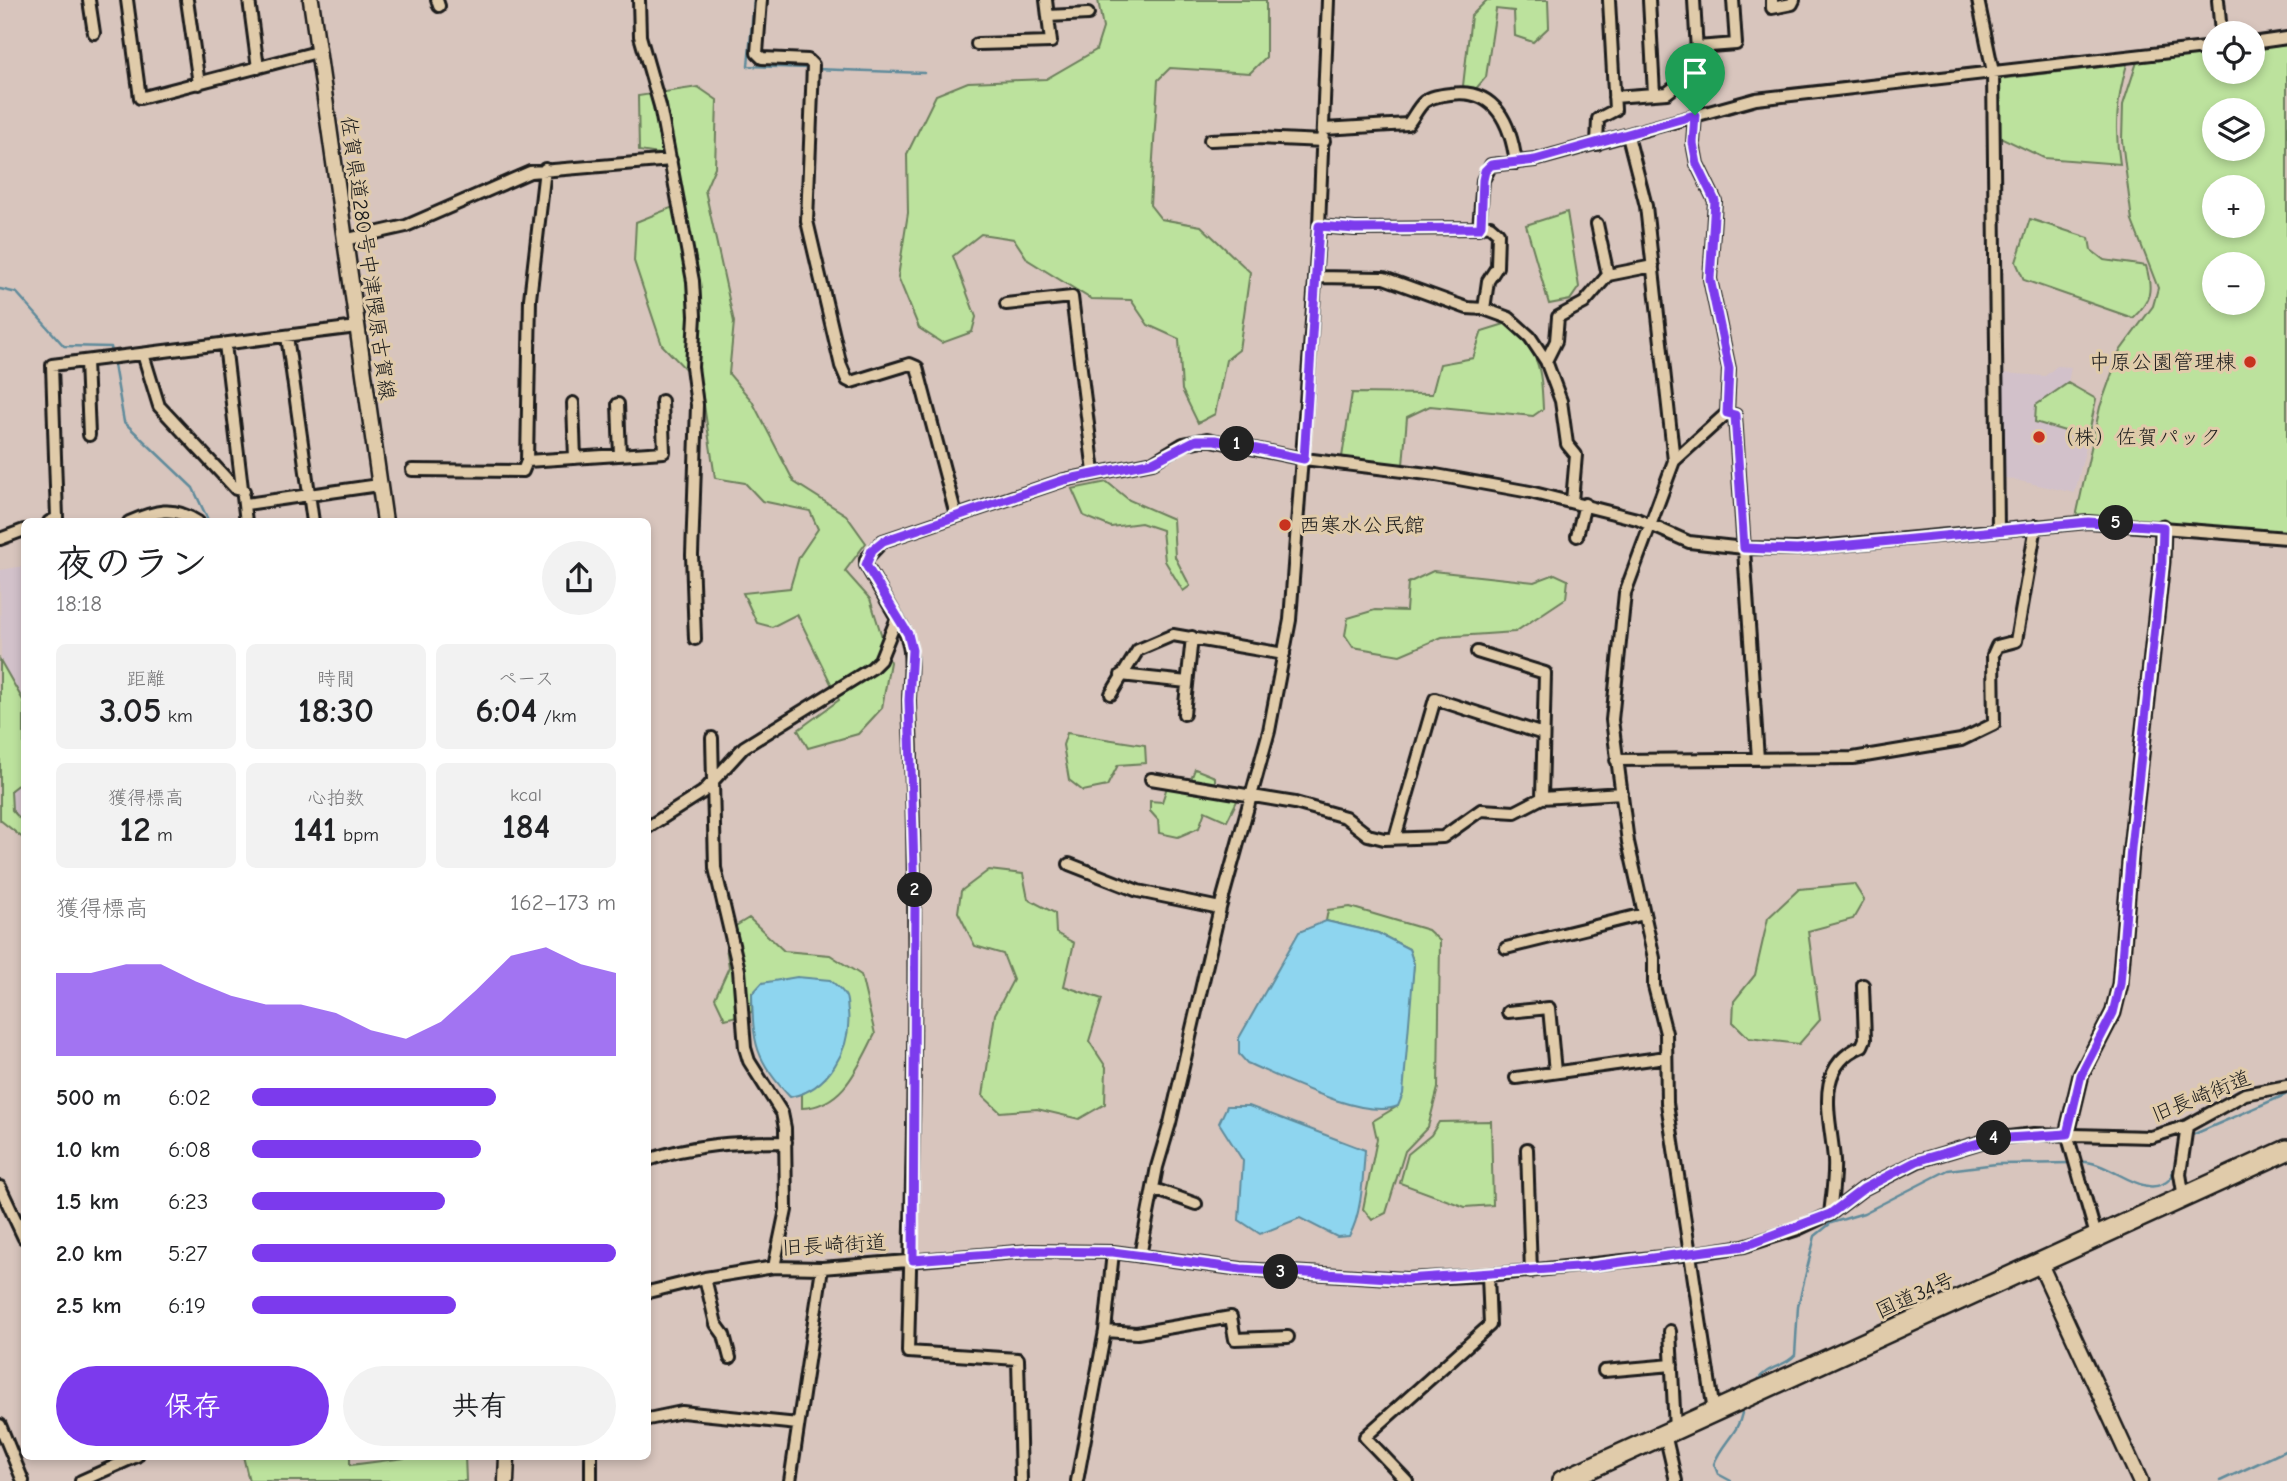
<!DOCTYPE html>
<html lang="ja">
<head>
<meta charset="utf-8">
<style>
	body { margin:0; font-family:"Comic Neue","Klee One",sans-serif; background:#f2f2f2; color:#202124; height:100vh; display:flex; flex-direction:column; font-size:26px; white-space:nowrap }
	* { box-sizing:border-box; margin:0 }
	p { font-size:23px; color:#757577 }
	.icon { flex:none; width:38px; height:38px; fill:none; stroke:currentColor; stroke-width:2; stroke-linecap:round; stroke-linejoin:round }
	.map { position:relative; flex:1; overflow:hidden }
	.details { position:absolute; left:21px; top:518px; width:630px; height:942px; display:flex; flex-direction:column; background:#fff; border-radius:10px; box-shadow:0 4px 10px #0003 }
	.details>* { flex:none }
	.buttons { position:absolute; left:2202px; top:21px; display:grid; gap:14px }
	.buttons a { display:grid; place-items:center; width:63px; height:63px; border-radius:50%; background:#fff; box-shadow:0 4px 10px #0003; font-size:35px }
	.pin { position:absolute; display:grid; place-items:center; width:60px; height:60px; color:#fff; margin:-72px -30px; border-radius:50% 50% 50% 0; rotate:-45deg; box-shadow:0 0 7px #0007 }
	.pin .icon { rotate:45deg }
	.km { position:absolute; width:35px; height:35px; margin:-18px; border-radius:50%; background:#222; color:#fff; font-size:19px; line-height:35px; text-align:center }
	.round { display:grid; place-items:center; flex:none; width:74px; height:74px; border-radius:37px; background:#f2f2f2 }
	.headline { display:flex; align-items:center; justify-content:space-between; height:119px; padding:0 35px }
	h1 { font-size:38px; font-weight:700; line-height:52px }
	.metrics { display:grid; grid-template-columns:repeat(3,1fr); gap:10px; height:119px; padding:7px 35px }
	.metrics div { display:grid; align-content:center; border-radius:10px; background:#f2f2f2; text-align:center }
	.metrics b { font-size:35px; font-weight:700 }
	.metrics small { font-size:19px; font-weight:400 }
	.metrics p { font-size:19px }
	.chart { height:196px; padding:14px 35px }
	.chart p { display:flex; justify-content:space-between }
	.chart svg { width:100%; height:126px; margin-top:7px; fill:#7c3aed; opacity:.7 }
	.primary-button { display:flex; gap:14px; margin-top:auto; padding:14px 35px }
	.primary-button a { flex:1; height:80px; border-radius:42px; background:#7c3aed; color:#fff; font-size:28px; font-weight:700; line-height:80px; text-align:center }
	.primary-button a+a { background:#f2f2f2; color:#202124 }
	ul { padding:0 35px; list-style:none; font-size:23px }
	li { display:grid; grid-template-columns:112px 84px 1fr; align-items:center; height:52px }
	li i { height:18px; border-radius:9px; background:#7c3aed }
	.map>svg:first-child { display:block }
	.built { fill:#d2c1ca }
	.green { fill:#bce29d; stroke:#6c7f5c; stroke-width:2; fill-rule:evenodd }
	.water { fill:#8ed5ef; stroke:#608b9b; stroke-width:2 }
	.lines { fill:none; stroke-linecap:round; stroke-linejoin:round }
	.stream { stroke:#608b9b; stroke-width:2.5 }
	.street-casing { stroke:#1c1c1c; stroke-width:16 }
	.secondary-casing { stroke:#1c1c1c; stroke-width:19 }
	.highway-casing { stroke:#1c1c1c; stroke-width:24 }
	.street { stroke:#e0cbaa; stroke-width:10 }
	.secondary { stroke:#e0cbaa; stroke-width:14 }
	.highway { stroke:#e0cbaa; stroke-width:19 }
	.route-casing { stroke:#fff; stroke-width:14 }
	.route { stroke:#7c3aed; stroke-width:9 }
	.poi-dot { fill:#c8321e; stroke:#e0cbaa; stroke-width:2.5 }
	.labels { text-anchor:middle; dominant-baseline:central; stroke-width:6; stroke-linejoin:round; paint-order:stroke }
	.street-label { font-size:21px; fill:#1c1c1c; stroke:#e0cbaa }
	.poi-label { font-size:21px; fill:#1c1c1c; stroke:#e0cbaa; text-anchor:start }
</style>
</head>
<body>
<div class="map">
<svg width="2287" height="1481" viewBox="0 0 2287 1481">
	<rect width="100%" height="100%" fill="#d8c5bd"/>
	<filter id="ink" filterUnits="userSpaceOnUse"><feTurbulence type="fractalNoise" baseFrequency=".0143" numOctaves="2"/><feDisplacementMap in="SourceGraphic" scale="14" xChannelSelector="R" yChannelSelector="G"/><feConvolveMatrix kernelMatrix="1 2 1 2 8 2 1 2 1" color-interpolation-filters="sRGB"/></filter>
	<g filter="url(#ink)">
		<path class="built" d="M2057 366 2071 367 2068 383 2036 405 2035 422 2088 438 2075 493 2001 477V373L2045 376Z
			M24 566V830L3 807 0 570Z"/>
		<path class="green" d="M1098 0H1266V57L1250 73 1170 68 1158 80 1150 205 1161 219 1201 226 1250 272 1239 350 1226 360 1215 414 1198 423 1182 390 1179 339 1148 325 1131 300 1091 299 1028 260 1014 239 981 234 953 256 976 317 972 332 942 343 919 328 898 277 908 213 907 154 936 95 968 82 1046 79 1096 50 1103 28Z
			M1487 0H1548L1549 27 1533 42 1515 36 1514 11 1496 9 1486 77 1474 91 1463 86 1471 16Z
			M2287 45V532L2076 517 2100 407 2120 351 2153 306 2158 288 2132 221 2122 140 2123 105 2137 62 2214 53V72H2252V49ZM2214 110H2252V149H2214ZM2214 187H2252V226H2214ZM2214 264H2252V303H2214Z
			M2127 64C2117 99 2114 128 2120 164L2044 158 1998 136 1999 79Z
			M698 87 717 100 715 167 705 190 734 322 729 374 752 401 794 482 846 515 866 543 845 571 870 599 890 662 882 708 858 734 808 748 798 730 839 700 797 614 772 627 757 623 743 593 790 588 799 557 818 529 810 511 762 501 745 483 715 478 701 385 662 345 634 261 636 222 676 206 665 155 639 151 638 96Z
			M1567 212 1579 287 1570 300 1549 304 1526 225Z
			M2030 219 2089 238 2091 250 2104 260 2146 266C2153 290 2151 301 2133 318L2024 280 2016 262Z
			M1508 323C1540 356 1541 365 1543 409L1533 416 1430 406 1407 417 1403 465 1342 457 1352 393 1432 394 1440 364 1473 358 1482 331Z
			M2068 383 2096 399 2088 438 2035 422 2036 405Z
			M1107 482 1129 500 1173 519 1175 557 1190 586 1183 591 1165 561 1162 530 1141 523 1111 527 1084 516 1072 489Z
			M1433 571 1534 582 1555 574 1568 580 1566 598 1515 632 1442 637 1400 655 1353 647 1345 635 1348 618 1375 610 1406 611 1408 583Z
			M0 660 24 702V780L11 790 12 810 24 823V839L0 820Z
			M1067 733 1145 745 1146 763 1118 765 1107 786 1083 791 1069 780 1063 745Z
			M1195 769 1215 777V793L1240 795 1227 821 1205 811 1199 828 1178 837 1159 833 1158 820 1150 811V801L1162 802 1167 787 1187 790Z
			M989 870 1023 874 1028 899 1055 913 1056 933 1074 943 1064 986 1102 999 1089 1041 1106 1067 1105 1104 1079 1119 1037 1109 1000 1112 983 1096 995 1014 1013 980 1003 954 975 946 958 912 961 891Z
			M1854 884 1864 900 1853 919 1808 931 1820 1020 1799 1044 1749 1038 1733 1022 1734 1001 1755 975 1768 918 1799 889Z
			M1350 907 1428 930 1440 941 1438 1088 1428 1127 1405 1151 1386 1213 1372 1220 1363 1209 1377 1139 1373 1121 1398 1106 1414 964 1409 949 1378 933 1326 921 1328 910Z
			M749 918 784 951 830 955 861 975 875 1034C858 1067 844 1106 802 1108V1094L825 1078 752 994V1012L725 1019 715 998 729 967 724 933Z
			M1491 1121 1493 1205 1465 1207 1400 1183 1408 1154 1431 1135 1439 1122Z
			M243 1456H350V1465L420 1456H465L466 1481H249Z"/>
		<path class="water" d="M1326 921 1378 933 1409 949 1414 964 1403 1094 1398 1106C1364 1121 1280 1077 1247 1063L1239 1054V1038L1299 932Z
			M797 977 830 980C835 984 842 990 845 995 848 999 847 1007 848 1011 852 1049 828 1090 790 1097 755 1060 753 1043 752 994L762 983Z
			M1227 1106H1249L1365 1150C1363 1175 1362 1215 1349 1236L1337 1237 1300 1218 1260 1234 1239 1220 1243 1161 1219 1123Z"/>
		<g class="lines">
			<path class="stream" d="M754 0 748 66 809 68
				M815 69 924 73
				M0 289 17 293 64 346 111 347 112 353
				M113 359 124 422 193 488 209 522
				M2190 1136 2287 1094
				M2078 1162C2110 1158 2145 1205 2171 1178L2179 1148
				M1758 1380C1767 1366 1785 1367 1795 1355L1798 1306 1815 1236 1831 1223 1864 1213 1948 1170 1996 1164 2071 1163
				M1731 1481 1718 1474 1714 1464C1721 1444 1738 1434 1742 1413
				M2220 1481 2287 1450"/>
			<g class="street-casing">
				<path id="street" d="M89 0 94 33
					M127 0 140 98 317 52
					M187 0 199 84
					M249 0 258 68
					M437 0 439 6
					M639 0 640 36 660 106 693 281 695 316 692 367 697 405 692 555 695 639
					M761 0 757 53 762 58 808 60 813 65 807 221 841 366 847 380 851 382 910 364 917 367 956 515
					M1772 0V8L1792 4 1794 0
					M1978 0 1993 72 1998 529
					M2218 0 2221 33
					M1048 16 1088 14
					M2252 43 2287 38
					M977 44 1051 42 1046 0
					M1697 47 1736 44 1733 0
					M1654 94 1667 93 1698 69 1694 0
					M1614 97 1654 94 1649 0
					M1695 115 1693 143 1697 164 1715 201 1710 279 1729 369 1727 413
					M1324 129 1408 124C1413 118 1418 107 1424 102 1431 96 1442 95 1450 94 1496 87 1511 125 1516 163
					M1628 136 1646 206 1674 461 1625 593 1612 720 1628 842 1654 958V986L1666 1033 1667 1103 1714 1412
					M1210 140 1258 138 1324 141
					M1597 144 1598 119 1615 110 1609 0
					M1597 224 1608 275
					M1481 225 1490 226 1498 233 1497 267 1488 281 1484 309
					M1319 226 1355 229 1479 228 1483 180 1491 165 1535 160 1756 99 2214 47
					M344 240 406 226 530 172 671 160
					M1315 277 1384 278 1467 308 1484 309 1509 318 1530 337 1546 361 1561 401 1567 444 1576 455 1572 501
					M1006 304 1072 297 1094 472
					M287 336 313 522
					M225 344 246 522
					M143 354 159 406 236 489 244 491
					M86 361 89 435
					M1546 361 1556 341 1558 317 1584 303 1608 275 1653 266
					M573 403 575 458
					M618 404 620 455
					M527 461 664 452 662 401
					M1674 461 1727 413 1735 415 1758 759
					M412 470 523 471 527 461 530 299 545 169
					M246 504 379 485
					M49 522 57 518 52 365 357 327
					M129 522C155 511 173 505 198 522
					M1577 536 1585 504
					M0 539 24 530
					M897 618C916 645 910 668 909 699 909 719 911 738 911 758 918 956 913 1154 908 1352L1018 1359 1021 1481
					M1477 652 1545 673 1542 798
					M1121 675 1187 682
					M1111 694 1138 650 1173 635 1284 654
					M1184 714 1192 637
					M712 738 715 868 739 970 745 1048 749 1061 782 1113 785 1128 786 1210 774 1267
					M1616 760 1853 758 1961 740 1994 724 1993 655 1997 646 2016 641 2036 526
					M1151 779 1295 803 1345 817 1368 835 1384 839 1443 837 1481 810 1515 812 1542 798 1622 793
					M648 827 703 792 744 747 872 668 880 660 897 618 866 565V559L883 541 1064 480 1153 462 1183 444 1207 439 1304 459 1436 475 1530 492 1637 519 1689 542 1744 548 1797 549 2088 522 2287 538
					M1395 838 1435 699 1543 734
					M1069 864 1138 891 1220 908
					M1506 948 1644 914
					M1508 1012 1549 1008 1555 1072
					M1516 1078 1666 1057
					M2067 1134 2097 1239
					M1527 1149 1531 1272
					M648 1160C693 1144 738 1142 786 1142
					M0 1187 24 1238
					M1154 1189 1196 1204
					M2184 1198 2180 1174 2187 1126
					M1830 1214C1832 1196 1835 1177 1834 1160 1831 1118 1812 1067 1862 1046L1865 1039 1863 985
					M1140 1256 1157 1167 1170 1123 1220 908 1269 731 1290 620 1319 226 1328 0
					M705 1278 716 1324 724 1335 730 1358
					M648 1292 705 1278 774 1267 822 1268 1030 1251 1113 1252 1241 1269 1406 1279 1488 1275 1691 1254 1744 1246 1798 1229 1830 1214 1863 1189 1918 1161 1991 1139 2034 1134 2151 1137 2187 1126 2245 1094 2287 1086
					M1105 1331 1137 1333 1231 1317 1235 1339 1288 1337
					M1670 1331 1675 1430
					M1604 1371 1672 1365
					M648 1419 682 1412 798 1424
					M0 1425 23 1481
					M1665 1434 1676 1481
					M81 1481 137 1456
					M591 1481V1456
					M790 1481 822 1268
					M1077 1481 1105 1331 1113 1252
					M1407 1481 1365 1437 1490 1325 1488 1275"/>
			</g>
			<g class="secondary-casing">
				<path id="secondary" d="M311 0 385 522
					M2067 1134 2081 1075 2113 1013 2120 984 2131 848 2162 562 2163 527
					M2040 1264 2140 1481
					M506 1481 507 1456"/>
			</g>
			<g class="highway-casing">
				<path id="highway" d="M1562 1481 2287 1150"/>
			</g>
			<use href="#street" class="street"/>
			<use href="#secondary" class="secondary"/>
			<use href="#highway" class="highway"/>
		</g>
	</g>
	<g class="lines" filter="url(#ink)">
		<g class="route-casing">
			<path id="route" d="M1695 115 1693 143 1697 164 1715 201 1710 279 1729 369 1727 413 1735 415 1744 548 1797 550 2088 522 2163 527 2162 562 2131 848 2120 984 2113 1013 2081 1075 2067 1134 1992 1139 1917 1161 1863 1189 1830 1214 1744 1246 1591 1266 1406 1279 1241 1269 1113 1252 1030 1251 913 1260 915 903 909 700 912 650 908 634 866 565 872 550 883 541 1064 480 1153 462 1196 440H1215L1304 459 1319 226 1355 229 1479 228 1481 225 1483 180 1485 171 1491 165 1535 160Z"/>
		</g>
		<use href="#route" class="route"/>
	</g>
	<g class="poi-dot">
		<circle cx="2250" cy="362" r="7"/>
		<circle cx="2039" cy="437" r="7"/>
		<circle cx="1285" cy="525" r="7"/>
	</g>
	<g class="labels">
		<g class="street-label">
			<text transform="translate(368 258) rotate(82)">佐賀県道280号中津隈原古賀線</text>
			<text transform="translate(2201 1096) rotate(-22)">旧長崎街道</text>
			<text transform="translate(834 1245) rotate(-3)">旧長崎街道</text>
			<text transform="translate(1915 1295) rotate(-24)">国道34号</text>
		</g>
		<g class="poi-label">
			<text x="2236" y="362" text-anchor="end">中原公園管理棟</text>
			<text x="2053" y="437">（株）佐賀パック</text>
			<text x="1299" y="525">西寒水公民館</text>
		</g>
	</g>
</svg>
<div class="buttons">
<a><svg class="icon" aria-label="locate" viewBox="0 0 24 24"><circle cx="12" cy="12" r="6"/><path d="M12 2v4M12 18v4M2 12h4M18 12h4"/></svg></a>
<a><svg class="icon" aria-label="layers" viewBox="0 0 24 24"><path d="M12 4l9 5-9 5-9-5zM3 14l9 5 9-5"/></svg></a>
<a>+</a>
<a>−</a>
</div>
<div class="pin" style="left:1695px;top:115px;background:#1e9e55"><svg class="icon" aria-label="arrive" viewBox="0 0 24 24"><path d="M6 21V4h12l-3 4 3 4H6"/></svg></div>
<b class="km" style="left:1237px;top:444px">1</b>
<b class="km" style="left:915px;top:890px">2</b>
<b class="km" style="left:1281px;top:1272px">3</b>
<b class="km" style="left:1994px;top:1138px">4</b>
<b class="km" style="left:2116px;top:523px">5</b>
<section class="details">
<div class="headline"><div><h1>夜のラン</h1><p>18:18</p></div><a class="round"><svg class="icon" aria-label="share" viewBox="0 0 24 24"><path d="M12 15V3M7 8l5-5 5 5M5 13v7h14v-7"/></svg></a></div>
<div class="metrics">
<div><p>距離</p><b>3.05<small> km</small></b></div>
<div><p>時間</p><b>18:30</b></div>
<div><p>ペース</p><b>6:04<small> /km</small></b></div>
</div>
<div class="metrics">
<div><p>獲得標高</p><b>12<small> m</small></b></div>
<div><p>心拍数</p><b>141<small> bpm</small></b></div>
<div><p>kcal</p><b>184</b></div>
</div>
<div class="chart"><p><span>獲得標高</span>162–173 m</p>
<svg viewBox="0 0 160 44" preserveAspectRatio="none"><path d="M0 44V15L10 15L20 12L30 12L40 18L50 23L60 26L70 26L80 29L90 35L100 38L110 32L120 21L130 9L140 6L150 12L160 15V44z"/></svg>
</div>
<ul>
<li><b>500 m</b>6:02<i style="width:67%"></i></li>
<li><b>1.0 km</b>6:08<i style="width:63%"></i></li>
<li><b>1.5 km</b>6:23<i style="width:53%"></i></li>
<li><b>2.0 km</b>5:27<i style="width:100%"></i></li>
<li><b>2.5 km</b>6:19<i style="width:56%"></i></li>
</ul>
<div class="primary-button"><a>保存</a><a>共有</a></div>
</section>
</div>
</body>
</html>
